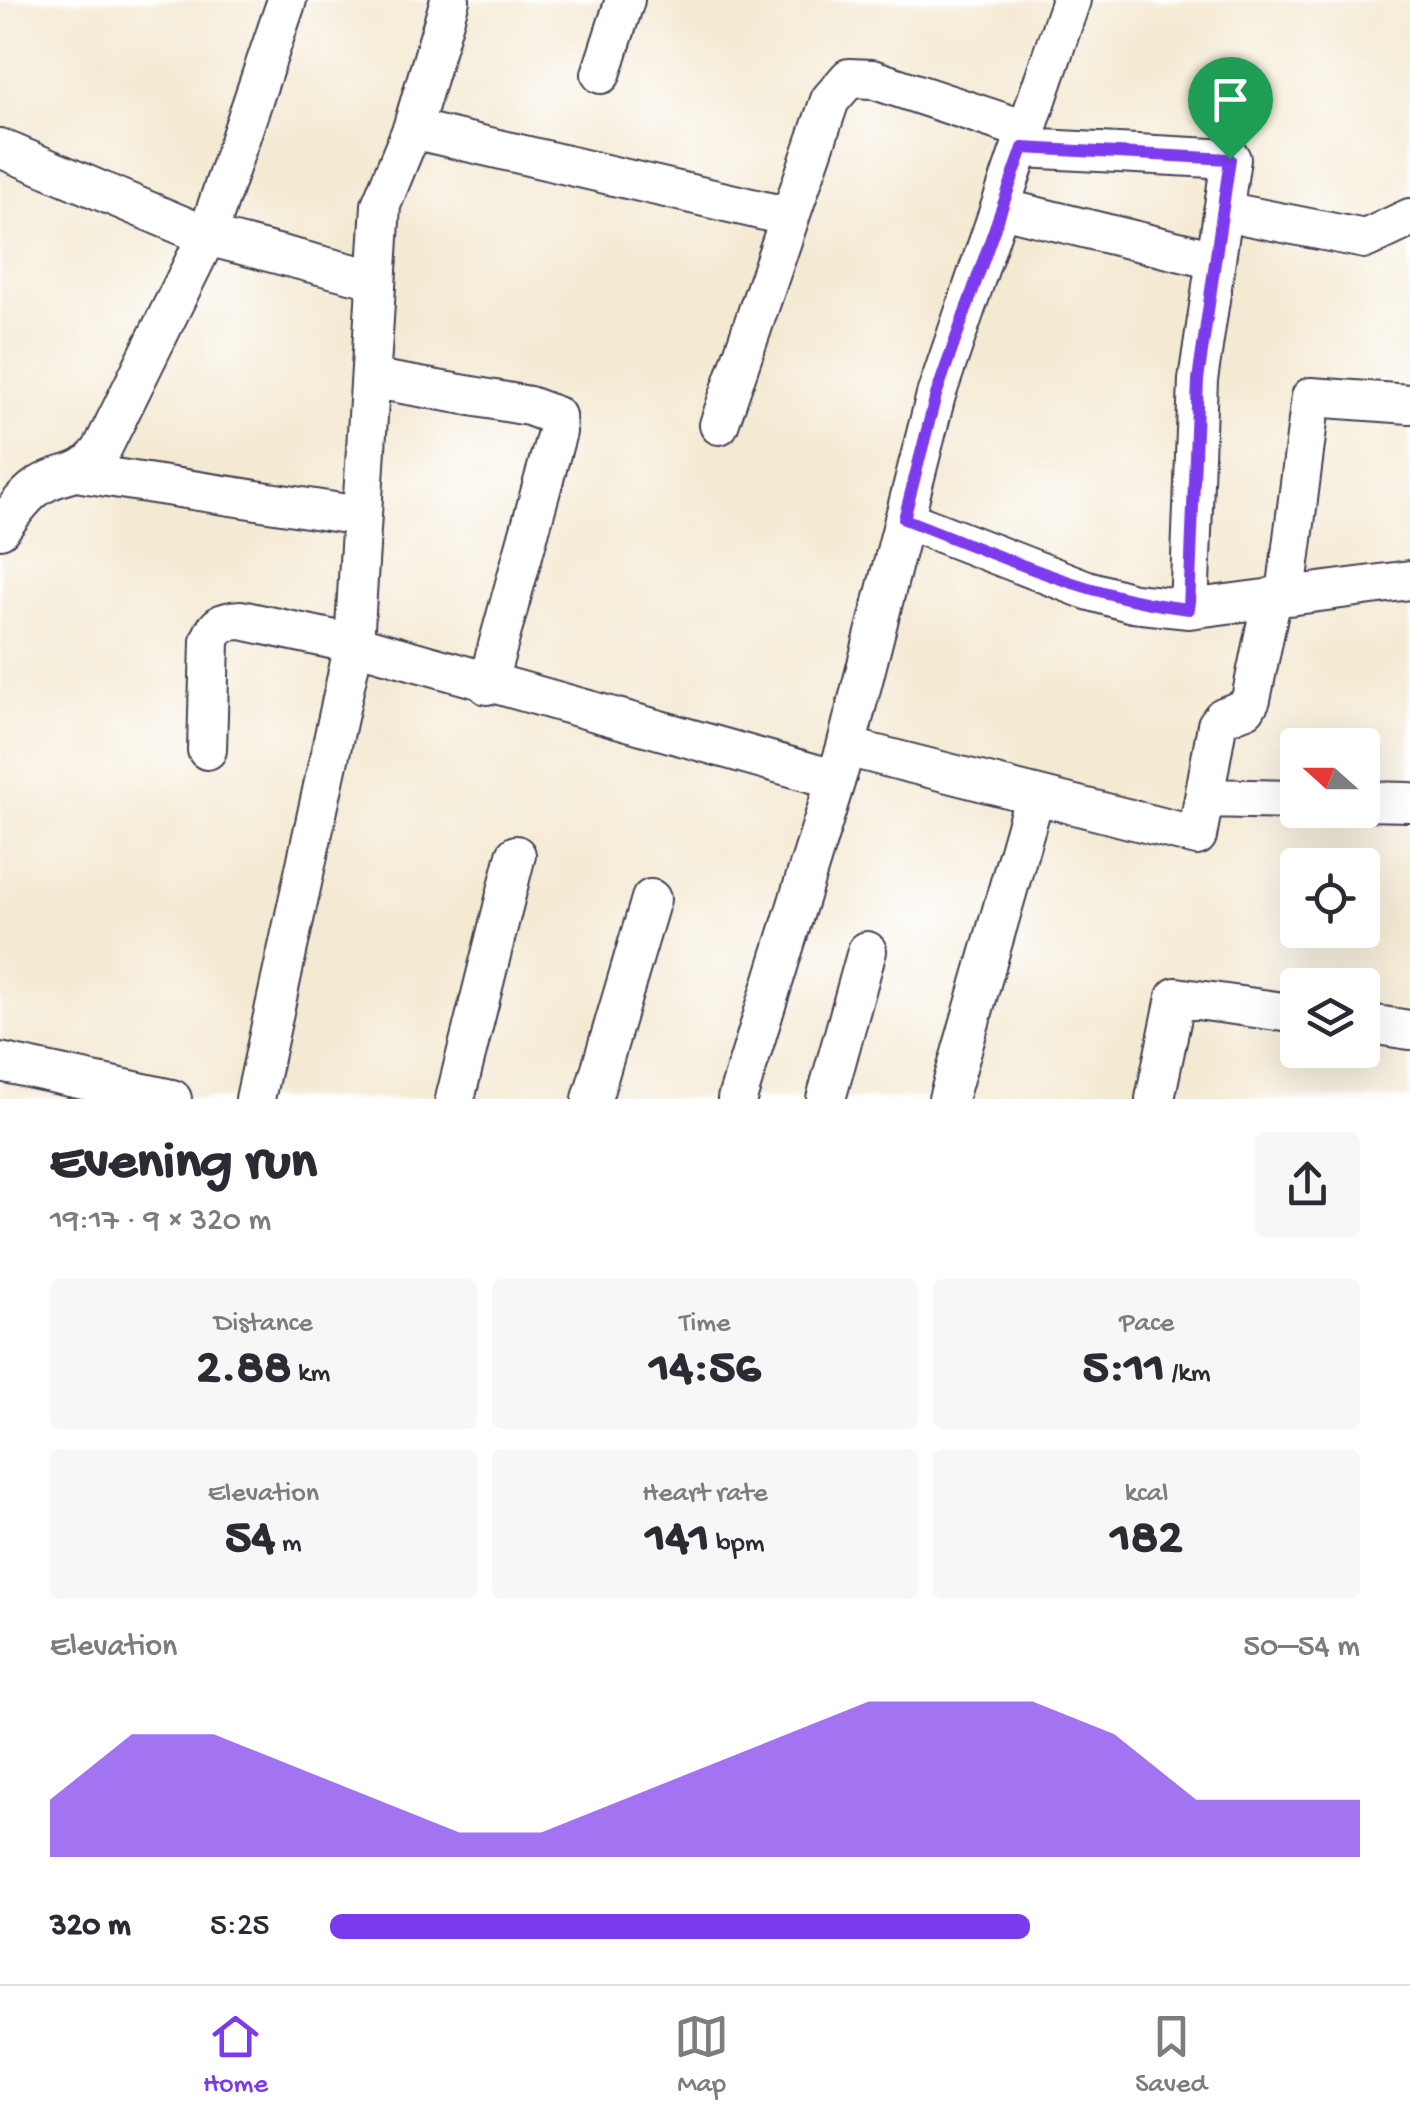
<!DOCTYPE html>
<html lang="en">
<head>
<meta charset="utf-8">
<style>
	body { margin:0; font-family:"Gochi Hand",sans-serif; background:#f7f7f7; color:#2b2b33; height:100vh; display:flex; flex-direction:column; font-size:38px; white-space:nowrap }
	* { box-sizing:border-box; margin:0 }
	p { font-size:32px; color:#7c7c81 }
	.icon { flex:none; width:55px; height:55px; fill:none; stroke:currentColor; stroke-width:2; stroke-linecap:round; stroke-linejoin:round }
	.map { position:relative; height:1099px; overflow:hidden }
	.sheet { display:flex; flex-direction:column; background:#fff; flex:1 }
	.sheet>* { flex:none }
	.needle { width:65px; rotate:291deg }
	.tools { position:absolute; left:1280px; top:728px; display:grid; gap:20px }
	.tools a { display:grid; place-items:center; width:100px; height:100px; border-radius:10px; background:#fff; box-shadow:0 10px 40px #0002; font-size:50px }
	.pin { position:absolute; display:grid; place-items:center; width:85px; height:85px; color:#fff; margin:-102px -42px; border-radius:50% 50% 50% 0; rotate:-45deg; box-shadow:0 0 10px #0007 }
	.pin .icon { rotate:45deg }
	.round { display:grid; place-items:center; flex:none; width:105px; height:105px; border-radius:10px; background:#f7f7f7 }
	.head { display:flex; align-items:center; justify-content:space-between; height:170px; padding:0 50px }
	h1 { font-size:55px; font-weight:800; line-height:75px }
	.metrics { display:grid; grid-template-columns:repeat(3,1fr); gap:15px; height:170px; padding:10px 50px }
	.metrics div { display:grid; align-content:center; border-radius:10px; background:#f7f7f7; text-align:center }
	.metrics b { font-size:50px; font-weight:800 }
	.metrics small { font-size:28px; font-weight:400 }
	.metrics p { font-size:28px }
	.chart { height:280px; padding:20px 50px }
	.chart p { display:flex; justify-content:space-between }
	.chart svg { width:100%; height:180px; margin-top:10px; fill:#7c3aed; opacity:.7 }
	ul { padding:0 50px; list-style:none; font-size:32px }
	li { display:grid; grid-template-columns:160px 120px 1fr; align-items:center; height:75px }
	li i { height:25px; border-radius:12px; background:#7c3aed }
	.tabs { display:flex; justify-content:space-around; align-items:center; height:140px; border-top:2px solid #e1e1e2; background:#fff; font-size:28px; color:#7c7c81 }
	.tabs a { display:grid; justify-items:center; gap:5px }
	.tabs .active { color:#7c3aed }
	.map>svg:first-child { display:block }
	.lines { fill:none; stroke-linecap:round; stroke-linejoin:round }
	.minor-casing { stroke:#424052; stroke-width:42 }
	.minor { stroke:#fff; stroke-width:38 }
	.route-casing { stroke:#fff; stroke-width:20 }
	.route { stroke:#7c3aed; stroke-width:12 }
</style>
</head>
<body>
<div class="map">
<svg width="1410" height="1099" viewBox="0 0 1410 1099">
	<rect width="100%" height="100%" fill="#fff"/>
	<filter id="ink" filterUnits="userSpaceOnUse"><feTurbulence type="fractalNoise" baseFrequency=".01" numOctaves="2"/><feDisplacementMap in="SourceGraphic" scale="20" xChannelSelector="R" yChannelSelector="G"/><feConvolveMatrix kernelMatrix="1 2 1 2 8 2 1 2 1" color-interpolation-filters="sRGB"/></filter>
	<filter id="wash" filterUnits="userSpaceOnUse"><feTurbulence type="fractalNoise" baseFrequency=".0048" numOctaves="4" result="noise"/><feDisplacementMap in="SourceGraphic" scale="40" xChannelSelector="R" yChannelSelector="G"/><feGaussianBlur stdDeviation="2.25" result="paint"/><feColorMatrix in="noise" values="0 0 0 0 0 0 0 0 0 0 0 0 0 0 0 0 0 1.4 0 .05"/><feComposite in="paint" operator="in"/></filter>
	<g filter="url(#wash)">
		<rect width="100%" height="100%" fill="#f4e9d2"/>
	</g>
	<g filter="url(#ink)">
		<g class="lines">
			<g class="minor-casing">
				<path id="minor" d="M601 74 625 0
					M412 129 790 217
					M0 148 207 236 374 279
					M1023 148 1231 159 1198 380 1189 609
					M1001 208 1215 260
					M1223 211 1365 239 1410 218
					M374 379 529 406 556 416 557 432 487 685
					M719 425 830 100 849 78 872 79 1029 131
					M82 473 360 516
					M904 519 1087 590 1133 603 1189 609 1410 580
					M0 529C12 515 23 496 39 486 66 469 78 480 101 451L207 236 287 0
					M1286 594 1311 397 1410 404
					M846 747 1197 836 1204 798 1298 800
					M207 750 210 641C216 624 223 621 241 620L354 644 834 779
					M1204 798 1217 725 1223 717 1246 708 1251 699 1272 597
					M1362 801 1410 802
					M1362 1023 1410 1030
					M0 1062 172 1099
					M255 1099 354 644 381 205 412 129 450 0
					M455 1099 516 855
					M592 1099 651 899
					M737 1099 846 747 936 395 1071 0
					M826 1099 867 951
					M948 1099 1035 795
					M1155 1099 1176 997 1298 1014"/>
			</g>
			<use href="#minor" class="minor"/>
		</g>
	</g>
	<g class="lines" filter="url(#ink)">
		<g class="route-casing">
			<path id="route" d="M1023 148 1230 159 1198 380 1189 609C1089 598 998 555 904 519L936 395Z"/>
		</g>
		<use href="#route" class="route"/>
	</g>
</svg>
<div class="tools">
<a><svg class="needle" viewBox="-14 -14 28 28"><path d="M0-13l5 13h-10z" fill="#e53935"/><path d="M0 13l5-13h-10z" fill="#7c7c81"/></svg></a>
<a><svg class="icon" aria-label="locate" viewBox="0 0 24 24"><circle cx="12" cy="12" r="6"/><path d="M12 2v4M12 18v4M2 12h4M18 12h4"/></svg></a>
<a><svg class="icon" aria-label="layers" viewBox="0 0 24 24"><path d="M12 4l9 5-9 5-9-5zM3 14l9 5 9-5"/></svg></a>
</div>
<div class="pin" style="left:1230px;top:159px;background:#1e9e55"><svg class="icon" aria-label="arrive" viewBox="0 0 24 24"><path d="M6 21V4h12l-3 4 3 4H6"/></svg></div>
</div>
<section class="sheet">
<div class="head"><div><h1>Evening run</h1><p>19:17 · 9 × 320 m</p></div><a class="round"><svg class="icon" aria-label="share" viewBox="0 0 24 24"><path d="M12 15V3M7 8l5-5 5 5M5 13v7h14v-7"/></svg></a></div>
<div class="metrics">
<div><p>Distance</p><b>2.88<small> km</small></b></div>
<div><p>Time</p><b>14:56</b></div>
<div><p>Pace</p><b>5:11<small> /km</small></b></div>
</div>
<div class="metrics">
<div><p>Elevation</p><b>54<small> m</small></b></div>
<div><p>Heart rate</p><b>141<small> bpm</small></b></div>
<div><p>kcal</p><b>182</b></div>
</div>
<div class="chart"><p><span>Elevation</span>50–54 m</p>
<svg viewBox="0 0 160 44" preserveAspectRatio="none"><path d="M0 44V30L10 14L20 14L30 22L40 30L50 38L60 38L70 30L80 22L90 14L100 6L110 6L120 6L130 14L140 30L150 30L160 30V44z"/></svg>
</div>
<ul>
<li><b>320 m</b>5:25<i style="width:68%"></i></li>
</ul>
</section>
<nav class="tabs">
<a class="active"><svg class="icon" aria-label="home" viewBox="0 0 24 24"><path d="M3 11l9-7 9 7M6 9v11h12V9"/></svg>Home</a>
<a><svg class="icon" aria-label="map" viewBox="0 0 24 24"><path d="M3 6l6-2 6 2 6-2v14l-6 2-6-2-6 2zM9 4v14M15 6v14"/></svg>Map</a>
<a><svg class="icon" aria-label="saved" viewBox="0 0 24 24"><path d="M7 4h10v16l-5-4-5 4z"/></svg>Saved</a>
</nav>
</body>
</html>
